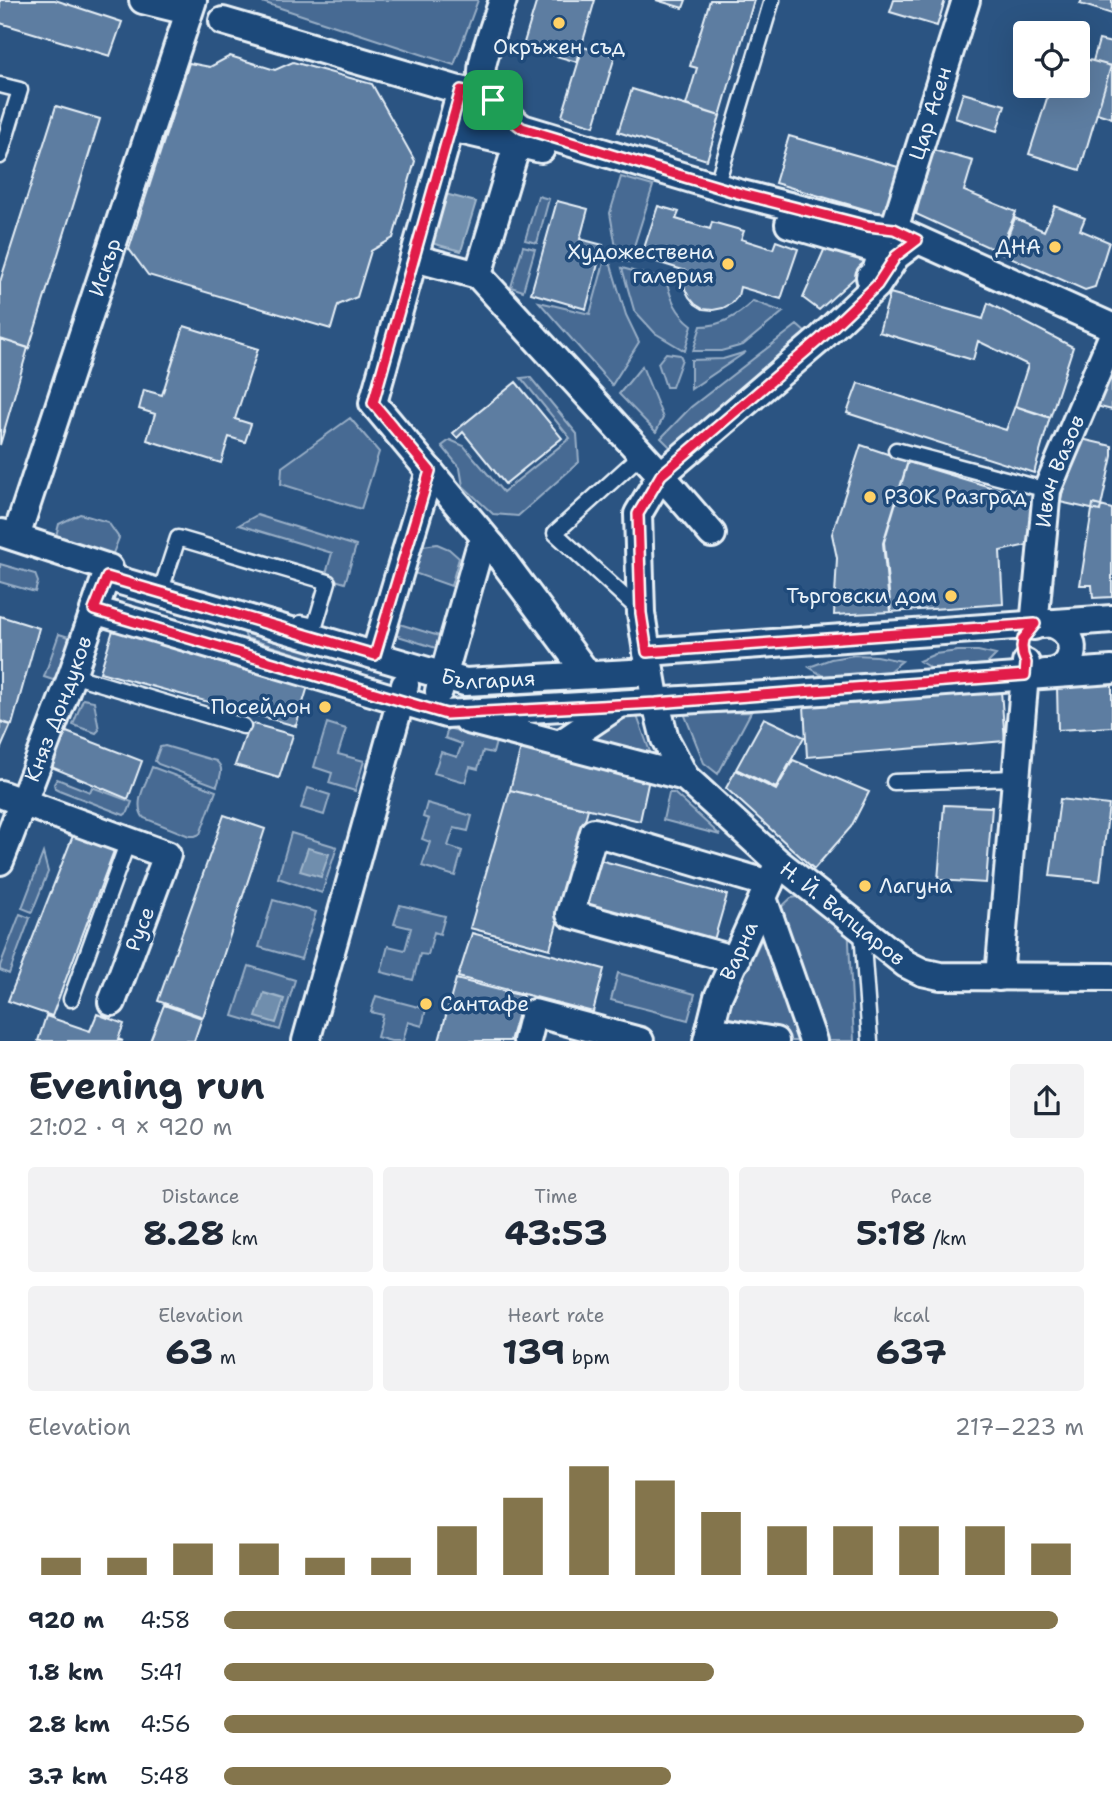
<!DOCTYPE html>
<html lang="en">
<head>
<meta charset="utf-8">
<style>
	body { margin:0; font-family:"Shantell Sans",sans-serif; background:#f2f2f3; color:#1f2937; height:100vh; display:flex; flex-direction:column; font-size:26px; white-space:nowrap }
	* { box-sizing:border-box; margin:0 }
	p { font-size:23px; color:#747a83 }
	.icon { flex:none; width:38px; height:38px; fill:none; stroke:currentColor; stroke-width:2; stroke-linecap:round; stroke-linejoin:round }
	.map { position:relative; height:1041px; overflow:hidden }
	.sheet { display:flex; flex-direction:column; background:#fff; flex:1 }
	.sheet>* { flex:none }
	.buttons { position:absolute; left:1013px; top:21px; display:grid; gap:14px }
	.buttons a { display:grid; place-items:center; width:77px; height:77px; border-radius:7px; background:#fff; box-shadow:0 7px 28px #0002; font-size:35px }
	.pin { position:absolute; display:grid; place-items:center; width:60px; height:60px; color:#fff; margin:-30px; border-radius:14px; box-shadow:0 4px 10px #0006 }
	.round { display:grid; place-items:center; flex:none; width:74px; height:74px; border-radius:7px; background:#f2f2f3 }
	.headline { display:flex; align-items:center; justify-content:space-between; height:119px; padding:0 28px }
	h1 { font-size:38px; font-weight:700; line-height:52px }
	.stats { display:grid; grid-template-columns:repeat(3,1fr); gap:10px; height:119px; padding:7px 28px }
	.stats div { display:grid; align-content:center; border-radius:7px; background:#f2f2f3; text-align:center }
	.stats b { font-size:35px; font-weight:700 }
	.stats small { font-size:19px; font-weight:400 }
	.stats p { font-size:19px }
	.chart { height:196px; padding:14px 28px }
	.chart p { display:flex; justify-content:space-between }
	.chart svg { width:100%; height:126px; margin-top:7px; stroke:#84754c; stroke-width:6 }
	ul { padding:0 28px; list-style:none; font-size:23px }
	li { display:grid; grid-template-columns:112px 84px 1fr; align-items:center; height:52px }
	li i { height:18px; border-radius:9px; background:#84754c }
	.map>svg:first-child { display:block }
	.green { fill:#476b93; stroke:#98aec6; stroke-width:2 }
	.water { fill:#708ead; stroke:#a0b6cb; stroke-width:2 }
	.building { fill:#5d7da1; stroke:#e8f1f8; stroke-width:2 }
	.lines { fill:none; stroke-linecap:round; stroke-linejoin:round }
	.lane-casing { stroke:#e8f1f8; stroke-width:19 }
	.street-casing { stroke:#e8f1f8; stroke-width:32 }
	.lane { stroke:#1f4a7a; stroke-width:14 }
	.street { stroke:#1f4a7a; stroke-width:26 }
	.route-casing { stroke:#fff; stroke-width:14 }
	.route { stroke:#e11d48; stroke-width:9 }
	.poi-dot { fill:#ffd166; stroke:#1f4a7a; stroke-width:2.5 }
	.labels { text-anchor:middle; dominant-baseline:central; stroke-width:7; stroke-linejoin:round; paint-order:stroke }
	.poi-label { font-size:21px; fill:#e8f1f8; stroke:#1f4a7a; text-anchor:end }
	.street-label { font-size:21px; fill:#e8f1f8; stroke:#1f4a7a }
</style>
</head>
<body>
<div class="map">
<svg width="1112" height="1041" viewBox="0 0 1112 1041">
	<rect width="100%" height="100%" fill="#2b5482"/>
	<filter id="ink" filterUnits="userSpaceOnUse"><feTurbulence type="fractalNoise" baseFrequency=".0143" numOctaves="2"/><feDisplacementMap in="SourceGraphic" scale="14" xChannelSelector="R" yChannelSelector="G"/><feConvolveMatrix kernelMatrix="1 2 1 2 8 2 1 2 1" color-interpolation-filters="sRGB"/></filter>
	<g filter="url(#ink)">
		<path class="green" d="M256 0H478L454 65Z
			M621 177 653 186 629 262 618 259 610 213Z
			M538 196 549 199 537 243 525 240Z
			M523 246 535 249 523 291 511 287Z
			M604 263 611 265 626 315 639 342 612 385 539 302 590 314Z
			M622 268 666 280C671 299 676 313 692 325L685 351 655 333 634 310Z
			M753 301 783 312 743 345 721 351H693L701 326C721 326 739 315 753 301Z
			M797 325 806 333 671 448 661 438 691 407Z
			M746 352 691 389V360L723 359Z
			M666 353 680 355 682 359 672 387H666L658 363Z
			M642 366 663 418 656 432 619 394Z
			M530 377 577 434 579 462 518 516 493 514 463 486 460 468 442 446 450 440 464 446 503 492 570 438 521 378Z
			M350 418 379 452 361 509 281 484 282 467Z
			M80 514 108 522 119 538 112 556 55 540 59 524Z
			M257 515 356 546 345 583 325 577 332 553 239 525Z
			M437 544 449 549 459 558 451 586 414 573 423 546Z
			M0 564 35 574 38 582 35 592 0 582Z
			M396 623 439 636 436 648 392 634Z
			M243 629 317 652 310 658 246 638Z
			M59 634 72 638 56 681 44 677Z
			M958 651H978L996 655 987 664 932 669 919 661 935 654Z
			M855 655 876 656 902 661 888 672 823 676 809 667 831 659Z
			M83 699 94 701 99 730 96 733 73 725Z
			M751 712 718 774 704 763 684 713Z
			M612 716H637L653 760 573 741Z
			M327 723 346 729 338 754 364 761 355 791 329 783 332 773 314 767Z
			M448 728 496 742 493 753 483 751 478 769 470 767 465 782 434 773 441 752 457 757 462 744 445 738Z
			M165 746 216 761C225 768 220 776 217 786L158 764 155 761 160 747Z
			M152 767 216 791 200 834 195 836H189L144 818C132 804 147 782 152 767Z
			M57 779 90 792 92 787 132 802 128 812 124 815 59 790 55 788 54 784Z
			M308 788 330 795 324 815 301 808Z
			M669 793H674L720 835 663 820Z
			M427 803 472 816 468 831 454 828 448 846 462 851 455 876 422 866 430 842 422 839 429 819 423 817Z
			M291 833 337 847 322 893 278 878Z
			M43 853 48 872 32 912 22 908Z
			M811 895 848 922 854 1041H818L775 913 791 898Z
			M273 900 316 912 301 959 259 947Z
			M400 905 445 916 440 934 434 932 428 955 420 954 413 980 381 972 388 946 405 950 411 928 394 924Z
			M20 914 30 918 9 974 0 970V966Z
			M768 926 806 1041H790L723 1029 733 998Z
			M249 966 295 980 280 1030 233 1016Z
			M618 973 695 994 688 1020 611 1000Z
			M376 996 426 1009 422 1026 408 1022 403 1041H391L377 1037 383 1015 371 1012Z"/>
		<path class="water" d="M445 194 476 202 461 251 431 243Z
			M308 848 329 854 321 877 300 871Z
			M264 993 284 999 276 1023 256 1017Z"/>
		<path class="building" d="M0 0H55L122 22 110 56 0 23Z
			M537 0H595L577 62 523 46Z
			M656 0H686L683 8Z
			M710 0H754L720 116 686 105 697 68 690 66Z
			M894 0H945L937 26 890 12Z
			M1082 0H1112V14L1080 4Z
			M1099 40 1112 43V118L1097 113 1111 66 1093 61Z
			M583 47 615 56 594 126 562 116Z
			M230 56 275 70 293 62 372 84 415 161 393 238 371 251 357 297 338 305 331 329 148 275 129 249 189 63 210 67Z
			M1078 57 1111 66 1080 170 1029 154 1051 86H1078Z
			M632 89 720 116 707 160 618 132Z
			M963 93 1005 105 997 131 955 118Z
			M56 106 100 119 29 348 0 339V282Z
			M789 136 898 167 885 215 775 183Z
			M933 150 973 161 964 191 1016 212 999 252 916 214Z
			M557 201 588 209 580 239 603 245 586 309 531 293Z
			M658 206 679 212 676 219 710 229 712 222 744 231 741 239 773 249 776 241 798 249 781 299 740 287 738 296 732 303 723 308 713 310 703 309 695 304 689 297 685 289 684 280 686 271 641 257Z
			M1055 206 1085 218 1080 230 1109 242 1095 287 1085 290 1001 253 1015 218 1044 231Z
			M828 241 872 251 861 272 819 310 803 298Z
			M890 293 983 319 988 303 1073 347 1050 418 1015 406 1028 365 978 341 973 360 879 332Z
			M184 326 258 349 235 419 251 424 245 442 229 437 221 463 147 440 155 414 139 409 144 390 162 395Z
			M0 339 28 348 0 445Z
			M1112 359V410L1092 405Z
			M516 382 562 438 505 484 463 432 457 438 453 433Z
			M858 383 1006 430 1015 406 1050 417 1034 473 847 413Z
			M1077 438 1112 446V456L1100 511 1060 502Z
			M861 445 908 461 883 543 890 612 834 615 837 558 832 534Z
			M908 462 1000 490 1038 509 1032 544 1000 551 1003 604 891 612 884 542Z
			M1093 504 1112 509V597L1093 598 1092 585H1080Z
			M0 616 39 628 12 725 0 721Z
			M114 627 309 683 296 726 100 672Z
			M1112 684V727L1058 730 1057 687Z
			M1001 691 1005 741 807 757 804 706Z
			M764 718 804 737 776 788 736 769Z
			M0 722 11 725 0 750Z
			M250 723 293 735 279 778 235 765Z
			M64 731 142 761 128 799 49 766Z
			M521 748 649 779 640 821 510 790Z
			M793 760 869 792 851 827 814 869 726 788 736 770 776 790Z
			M510 790 588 809 550 949 470 928Z
			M1060 799 1109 805 1100 881 1050 876Z
			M944 805 992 807 986 883 938 880Z
			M224 815 265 829 203 1017 158 1001Z
			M74 833 115 848 52 1016 8 1001Z
			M596 859 727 895 714 940 583 903Z
			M472 933 604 969 593 1012 458 977Z
			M456 979 523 996 510 1041H439Z
			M164 1005 202 1018 194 1041H150Z
			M97 1014 124 1024 118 1039 123 1041H38L46 1016 90 1031Z"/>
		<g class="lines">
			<g class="lane-casing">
				<path id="lane" d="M0 85 20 90 0 156
					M716 187 772 0
					M896 450 1047 490
					M163 584 178 538 328 582 315 626 301 623
					M641 612 555 533 641 455
					M72 675 243 726
					M894 782 1015 778
					M862 931 870 1041
					M71 999 128 841"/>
			</g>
			<g class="street-casing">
				<g id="street">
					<path d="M143 0 188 11"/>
					<path d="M503 0C499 13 480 63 482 73 484 98 504 114 522 128L738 193 868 226 894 229 1112 327"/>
					<path d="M223 21 476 95"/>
					<path d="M461 90 373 403 492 546 588 675"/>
					<path d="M451 128 541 149"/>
					<path d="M522 128 478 275 661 475 712 534"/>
					<path d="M789 224 882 251 876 272 870 277"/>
					<path id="s1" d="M894 229 966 0"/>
					<path id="s2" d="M917 240 896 256 877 285 819 340 661 475 638 514 641 613 647 652 656 703 665 739 685 777 779 863 906 964 922 972 940 976 1112 977"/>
					<path d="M414 258 478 275"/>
					<path id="s3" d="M16 537 193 0"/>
					<path id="s4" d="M107 577 465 682 650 672"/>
					<path d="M94 610 446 714 766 695 1112 670"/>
					<path id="s5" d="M1034 626 1047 490 1112 337"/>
					<path d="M647 652 1112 619"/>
					<path d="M375 655 430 471"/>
					<path d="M1045 673C1077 674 1083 632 1049 623"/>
					<path d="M439 691 479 550 492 546"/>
					<path d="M468 720 685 777"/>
					<path d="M560 744 618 705"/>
					<path d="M0 794 167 855 112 1002"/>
					<path id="s6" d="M0 861 72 675 109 568 2 533"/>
					<path d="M763 898 813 1041"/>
					<path d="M736 960 570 914 594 832 769 884"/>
					<path d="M999 977 1026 663"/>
					<path d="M710 1030 775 1041"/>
					<path d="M306 1041 405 685"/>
					<path d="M527 1041 534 1013 640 1041"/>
					<path id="s7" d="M707 1041 718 997 775 871"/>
				</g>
			</g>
			<use href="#lane" class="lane"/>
			<use href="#street" class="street"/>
		</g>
	</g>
	<g class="lines" filter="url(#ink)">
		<g class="route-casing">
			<path id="route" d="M461 90 493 100 501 112 522 128 738 193 868 226 894 229 917 240 896 256 877 285 819 340 661 475 638 514 641 613 647 652 1035 624 1023 639 1022 647 1023 655 1026 663 1025 675 656 703 446 714 94 610 107 577 375 655 430 471 373 403Z"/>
		</g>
		<use href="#route" class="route"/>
	</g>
	<g class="poi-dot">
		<circle cx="559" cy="23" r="7"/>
		<circle cx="1055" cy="247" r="7"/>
		<circle cx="728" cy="264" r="7"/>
		<circle cx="870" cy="497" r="7"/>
		<circle cx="951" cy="596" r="7"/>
		<circle cx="325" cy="707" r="7"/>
		<circle cx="865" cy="886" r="7"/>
		<circle cx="426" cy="1004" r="7"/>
	</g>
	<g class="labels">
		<g class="poi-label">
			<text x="559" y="47" text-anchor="middle">Окръжен съд</text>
			<text x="1041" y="247">ДНА</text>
			<text x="714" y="252">Художествена<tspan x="714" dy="24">галерия</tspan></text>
			<text x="884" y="497" text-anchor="start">РЗОК Разград</text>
			<text x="937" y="596">Търговски дом</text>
			<text x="311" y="707">Посейдон</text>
			<text x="879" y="886" text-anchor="start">Лагуна</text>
			<text x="440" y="1004" text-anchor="start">Сантафе</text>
		</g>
		<g class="street-label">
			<text stroke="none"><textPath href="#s1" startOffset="121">Цар Асен</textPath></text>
			<text stroke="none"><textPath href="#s3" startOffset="284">Искър</textPath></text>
			<text stroke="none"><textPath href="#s5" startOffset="158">Иван Вазов</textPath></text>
			<text stroke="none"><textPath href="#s4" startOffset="396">България</textPath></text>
			<text stroke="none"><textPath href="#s6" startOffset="163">Княз Дондуков</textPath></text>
			<text stroke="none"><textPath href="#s2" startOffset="873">Н. Й. Вапцаров</textPath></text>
			<text transform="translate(140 929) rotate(-69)">Русе</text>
			<text stroke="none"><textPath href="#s7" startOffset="96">Варна</textPath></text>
		</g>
	</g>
</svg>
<div class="buttons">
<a><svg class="icon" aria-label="locate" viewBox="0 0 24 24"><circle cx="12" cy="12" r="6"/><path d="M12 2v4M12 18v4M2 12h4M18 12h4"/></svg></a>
</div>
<div class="pin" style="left:493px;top:100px;background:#1e9e55"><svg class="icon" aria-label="arrive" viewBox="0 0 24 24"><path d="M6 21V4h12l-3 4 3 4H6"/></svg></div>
</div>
<section class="sheet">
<div class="headline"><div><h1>Evening run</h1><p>21:02 · 9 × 920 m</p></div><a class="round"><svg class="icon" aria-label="share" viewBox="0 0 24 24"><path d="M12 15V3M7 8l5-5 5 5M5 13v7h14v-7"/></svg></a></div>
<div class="stats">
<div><p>Distance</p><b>8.28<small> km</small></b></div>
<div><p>Time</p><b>43:53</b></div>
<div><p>Pace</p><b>5:18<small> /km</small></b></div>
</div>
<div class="stats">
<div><p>Elevation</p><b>63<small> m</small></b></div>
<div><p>Heart rate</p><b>139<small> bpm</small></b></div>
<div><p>kcal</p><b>637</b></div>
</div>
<div class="chart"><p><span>Elevation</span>217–223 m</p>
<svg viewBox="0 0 160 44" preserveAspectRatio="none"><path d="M5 44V38M15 44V38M25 44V33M35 44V33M45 44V38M55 44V38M65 44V27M75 44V17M85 44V6M95 44V11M105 44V22M115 44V27M125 44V27M135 44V27M145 44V27M155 44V33"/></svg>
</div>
<ul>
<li><b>920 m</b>4:58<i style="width:97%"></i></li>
<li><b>1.8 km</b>5:41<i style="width:57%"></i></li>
<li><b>2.8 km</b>4:56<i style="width:100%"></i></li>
<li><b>3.7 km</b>5:48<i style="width:52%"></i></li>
</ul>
</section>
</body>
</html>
